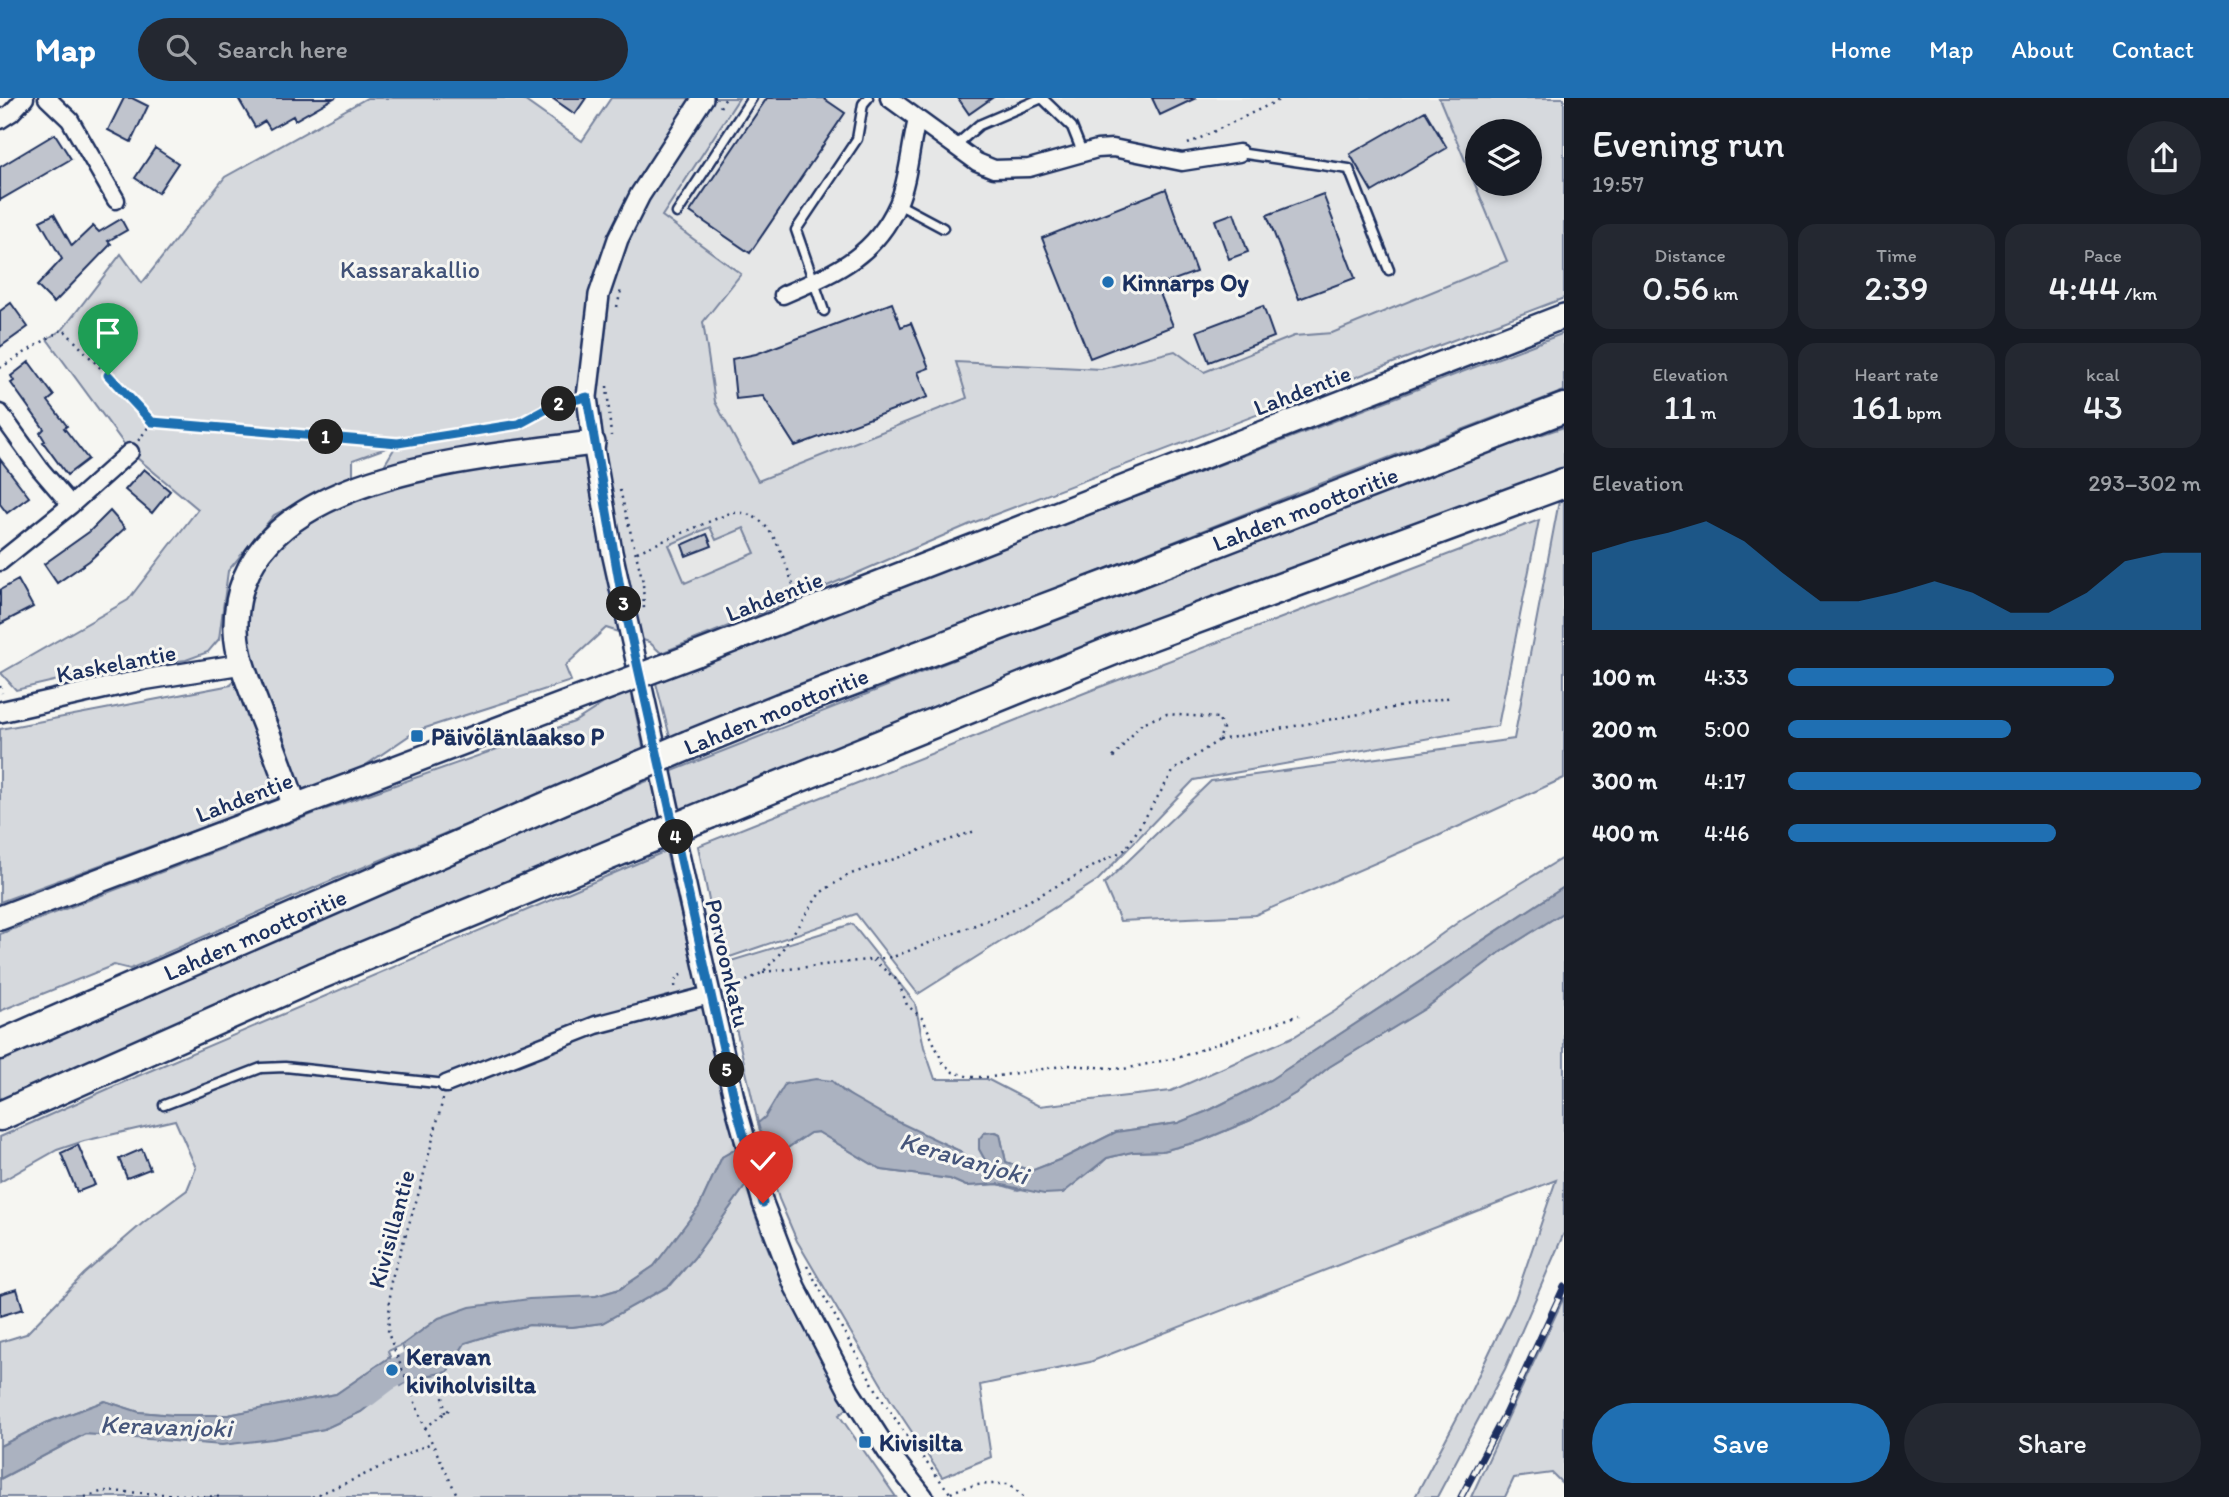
<!DOCTYPE html>
<html lang="en">
<head>
<meta charset="utf-8">
<style>
	body { margin:0; font-family:Itim,sans-serif; background:#242831; color:#f1f3f6; height:100vh; display:flex; flex-direction:column; font-size:26px; white-space:nowrap }
	* { box-sizing:border-box; margin:0 }
	p { font-size:23px; color:#9ea1a6 }
	.icon { flex:none; width:38px; height:38px; fill:none; stroke:currentColor; stroke-width:2; stroke-linecap:round; stroke-linejoin:round }
	.map { position:relative; flex:1; overflow:hidden }
	.side { display:flex; flex-direction:column; background:#171b24; width:665px }
	.side>* { flex:none }
	.tools { position:absolute; left:1465px; top:21px; display:grid; gap:14px }
	.tools a { display:grid; place-items:center; width:77px; height:77px; border-radius:50%; background:#171b24; box-shadow:0 4px 10px #0003; font-size:35px }
	.pin { position:absolute; display:grid; place-items:center; width:60px; height:60px; color:#fff; margin:-72px -30px; border-radius:50% 50% 50% 0; rotate:-45deg; box-shadow:0 0 7px #0007 }
	.pin .icon { rotate:45deg }
	.km { position:absolute; width:35px; height:35px; margin:-18px; border-radius:50%; background:#222; color:#fff; font-size:19px; line-height:35px; text-align:center }
	.round { display:grid; place-items:center; flex:none; width:74px; height:74px; border-radius:37px; background:#242831 }
	.overview { display:flex; align-items:center; justify-content:space-between; height:119px; padding:0 28px }
	h1 { font-size:38px; font-weight:600; line-height:52px }
	.figures { display:grid; grid-template-columns:repeat(3,1fr); gap:10px; height:119px; padding:7px 28px }
	.figures div { display:grid; align-content:center; border-radius:18px; background:#242831; text-align:center }
	.figures b { font-size:35px; font-weight:600 }
	.figures small { font-size:19px; font-weight:400 }
	.figures p { font-size:19px }
	.chart { height:196px; padding:14px 28px }
	.chart p { display:flex; justify-content:space-between }
	.chart svg { width:100%; height:126px; margin-top:7px; fill:#1f6fb2; opacity:.7 }
	.primary-button { display:flex; gap:14px; margin-top:auto; padding:14px 28px }
	.primary-button a { flex:1; height:80px; border-radius:42px; background:#1f6fb2; color:#fff; font-size:28px; font-weight:600; line-height:80px; text-align:center }
	.primary-button a+a { background:#242831; color:#f1f3f6 }
	ul { padding:0 28px; list-style:none; font-size:23px }
	li { display:grid; grid-template-columns:112px 84px 1fr; align-items:center; height:52px }
	li i { height:18px; border-radius:9px; background:#1f6fb2 }
	header { display:flex; align-items:center; gap:42px; box-sizing:border-box; height:98px; padding:0 35px; background:#1f6fb2; color:#fff }
	header strong { font-size:33px }
	nav { display:flex; gap:38px; margin-inline-start:auto; font-size:24px }
	.search { width:490px; height:63px; background:#242831; display:flex; align-items:center; gap:18px; box-sizing:border-box; padding:0 24px; border-radius:38px; color:#9ea1a6; font-size:26px }
	main { display:flex; flex:1; min-height:0 }
	.map>svg:first-child { display:block }
	.built { fill:#e6e7e7 }
	.green { fill:#d6d9dd; stroke:#78849e; stroke-width:2; fill-rule:evenodd }
	.water { fill:#abb2c0; stroke:#717e99; stroke-width:2 }
	.lines { fill:none; stroke-linecap:round; stroke-linejoin:round }
	.river { stroke:#abb2c0; stroke-width:28 }
	.building { fill:#c0c4cd; stroke:#1b2f5e; stroke-width:2 }
	.service-casing { stroke:#1b2f5e; stroke-width:13 }
	.minor-casing { stroke:#1b2f5e; stroke-width:21 }
	.tertiary-casing { stroke:#1b2f5e; stroke-width:24 }
	.secondary-casing { stroke:#1b2f5e; stroke-width:28 }
	.motorway-casing { stroke:#1b2f5e; stroke-width:33 }
	.path { stroke:#1b2f5e; stroke-width:2.5; stroke-dasharray:2 5; stroke-linecap:butt }
	.service { stroke:#f6f6f2; stroke-width:8 }
	.minor { stroke:#f6f6f2; stroke-width:16 }
	.tertiary { stroke:#f6f6f2; stroke-width:19 }
	.secondary { stroke:#f6f6f2; stroke-width:23 }
	.motorway { stroke:#f6f6f2; stroke-width:28 }
	.rail-casing { stroke:#1b2f5e; stroke-width:7 }
	.rail { stroke:#f6f6f2; stroke-width:4.5; stroke-dasharray:13; stroke-linecap:butt }
	.secondary-bridge-casing { stroke:#1b2f5e; stroke-width:28; stroke-linecap:butt }
	.motorway-bridge-casing { stroke:#1b2f5e; stroke-width:33; stroke-linecap:butt }
	.secondary-bridge { stroke:#f6f6f2; stroke-width:23 }
	.motorway-bridge { stroke:#f6f6f2; stroke-width:28 }
	.route-casing { stroke:#fff; stroke-width:14 }
	.route { stroke:#1f6fb2; stroke-width:9 }
	.poi-dot { fill:#1f6fb2; stroke:#f6f6f2; stroke-width:2.5 }
	.labels { text-anchor:middle; dominant-baseline:central; stroke-width:6; stroke-linejoin:round; paint-order:stroke }
	.park-label { font-size:24px; fill:#405177; stroke:#f6f6f2 }
	.poi-label { font-size:24px; font-weight:bold; fill:#1b2f5e; stroke:#f6f6f2; text-anchor:start }
	.street-label { font-size:24px; fill:#1b2f5e; stroke:#f6f6f2 }
	.water-label { font-size:26px; font-style:italic; fill:#46567b; stroke:#f6f6f2 }
</style>
</head>
<body>
<header>
<strong>Map</strong>
<div class="search"><svg class="icon" aria-label="search" viewBox="0 0 24 24"><circle cx="10" cy="10" r="6"/><path d="M15 15l6 6"/></svg>Search here</div>
<nav><a>Home</a><a>Map</a><a>About</a><a>Contact</a></nav>
</header>
<main>
<div class="map">
<svg width="1564" height="1399" viewBox="0 0 1564 1399">
	<rect width="100%" height="100%" fill="#f6f6f2"/>
	<filter id="ink" filterUnits="userSpaceOnUse"><feTurbulence type="fractalNoise" baseFrequency=".0143" numOctaves="2"/><feDisplacementMap in="SourceGraphic" scale="14" xChannelSelector="R" yChannelSelector="G"/><feConvolveMatrix kernelMatrix="1 2 1 2 8 2 1 2 1" color-interpolation-filters="sRGB"/></filter>
	<g filter="url(#ink)">
		<path class="built" d="M739 0H1439L1508 163 1332 235 1294 238 1204 274 1174 253 1101 271 957 264 968 300 758 383 715 304 703 224 662 119Z
			M710 429 744 430 755 455 685 485 669 447Z"/>
		<path class="green" d="M367 0H521L582 43 611 0H739L662 118 741 176 703 224 715 304 758 383 967 300 956 264 1101 271 1175 253 1204 274 1294 238 1332 235 1507 163 1439 0H1564V200L975 424 818 492 661 555 649 544 606 530 565 568 571 583 416 633 360 671 0 804V631L231 587 242 566 236 534 267 445 374 384 397 346 353 362V377L274 417 228 473 219 541 208 554 186 562 92 574 16 592 1 575 128 502 198 411 130 354 47 241 63 231 121 156 142 185 225 79ZM1477 33H1530V86H1477ZM710 429 716 442 744 430 755 455 685 485 669 447Z
			M1564 235V293L1325 384 671 643 656 585 796 529Z
			M1564 329V370C1413 427 1261 480 1111 539 737 687 366 841 0 1006V960L396 786 612 697 1112 499 1468 361Z
			M1564 401V680L1438 738 1255 817 1120 823 1104 786 1211 683 1514 641 1559 403Z
			M1539 422 1498 628 1194 682 1098 782 918 896 856 816 721 862 698 748 1092 592Z
			M631 593 644 653 323 786 130 871 114 867 0 913V836L318 714 574 624 604 605Z
			M666 753 736 1051 722 1059 699 1109 654 1168 620 1191 596 1198 439 1220 402 1247 388 1253 390 1259 336 1296 228 1317H173L139 1314 105 1303 46 1325 0 1348V1244L26 1236 84 1176 144 1124 187 1092 196 1070 175 1022 84 1043 57 1052 0 1084V1039L126 983Z
			M1564 759V789L1270 982 1210 1012 1178 1025 1116 1034 1064 1060 1031 1073 1006 1064 1000 1036 996 1034 984 1035 979 1051 985 1062V1067C974 1066 967 1064 962 1054 919 1034 867 1016 832 983L758 1025 721 866 852 826 915 905 924 949 935 981H987L1039 1008 1171 993 1295 938 1335 913 1464 820Z
			M1564 814V1135L1505 1271 1437 1399H1415L1468 1299 1515 1201 1556 1082 1090 1264 980 1287 991 1359 942 1379 890 1301 797 1143 779 1101 768 1063 810 1035 818 1034 882 1072 950 1081 966 1088 998 1086 1018 1092 1094 1072 1107 1060 1132 1054 1162 1053 1201 1043 1251 1022 1301 992 1329 969 1426 910 1502 853Z
			M746 1087C767 1165 811 1238 848 1310L839 1317 896 1399H0V1381L85 1336 272 1341 324 1331 361 1314 399 1284 401 1288 414 1280 447 1274 465 1245 500 1234 529 1227 572 1229 602 1225 671 1187 694 1160Z
			M1564 1199V1387L1552 1375 1514 1380 1505 1399H1471Z"/>
		<path class="water" d="M1564 789V814L1502 853 1426 910 1329 969 1301 992 1251 1022 1201 1043 1162 1053 1132 1054 1107 1060 1063 1095 1044 1096 998 1086 966 1088 950 1081 882 1072 818 1034 810 1035 768 1063 758 1025 765 1019 785 986 816 981 832 983 844 994 888 1019 962 1054C967 1064 974 1066 984 1067L985 1062 979 1051V1041L984 1035 996 1034 1000 1036 1006 1064 1031 1073 1064 1060 1116 1034 1178 1025 1210 1012 1270 982Z
			M736 1051 746 1087 694 1160 670 1187 602 1225 572 1229 529 1227 500 1234 465 1245 447 1274 414 1280 402 1247 439 1220 470 1209 529 1201 596 1198 620 1191 654 1168 699 1109 722 1059Z
			M390 1259 399 1284 361 1314 324 1331 272 1341 222 1347 85 1336 0 1381V1348L46 1325 105 1303 139 1314 173 1317H228L336 1296Z"/>
		<g class="lines">
			<path class="river" d="M364 1296 385 1280 443 1249"/>
		</g>
		<path class="building" d="M124 0H132L148 8 131 44 108 32Z
			M238 0H334L295 22 293 18 270 31 265 23 255 29Z
			M552 0H586L575 16Z
			M767 0H823L845 15 750 155 690 114Z
			M958 0H992L969 16Z
			M1152 0H1196L1160 17Z
			M1425 13 1447 50 1372 94 1350 56Z
			M55 36 71 61 0 102V69Z
			M155 50 178 65 158 95 135 80Z
			M1166 91 1196 174 1157 188 1173 228 1090 260 1042 140Z
			M1323 96 1355 180 1299 201 1267 117Z
			M1234 115 1248 154 1229 161 1215 122Z
			M54 116 72 148 93 128 99 134 121 121 127 132 108 143 111 146 54 205 37 188 62 161 40 123Z
			M11 205 28 229 0 249V213Z
			M892 205 901 229 911 225 929 270 918 274 928 299 795 348 763 298 736 301 732 261 756 256Z
			M1263 208 1274 239 1209 264 1197 233Z
			M29 264 54 298 48 303 67 328 64 330 88 361 67 377 43 344 45 343 40 335 44 331 11 285 14 283 11 278Z
			M0 361 29 399 7 415 0 406Z
			M144 371 170 393 152 415 125 392Z
			M110 413 125 430 89 463 57 485 44 466 89 434Z
			M707 436 712 448 686 458 682 447Z
			M18 482 33 509 0 526V492Z
			M78 1047 95 1087 77 1094 61 1055Z
			M142 1051 150 1071 127 1080 119 1061Z
			M17 1191 23 1211 0 1218V1196Z"/>
		<g class="lines">
			<g class="service-casing">
				<path id="service" d="M955 48 979 27 1042 0 1072 29 1082 54
					M1239 55 1349 71 1389 172
					M898 106 943 130
					M677 115 752 0
					M824 213 796 132 857 41 863 6 868 0
					M164 1007 261 970 285 969 446 986"/>
			</g>
			<g class="minor-casing">
				<path id="minor" d="M47 0 70 22 116 102
					M889 0 977 64 994 71 1029 70 1097 51 1113 50 1182 64 1239 55
					M0 22 11 15 25 0
					M783 197C833 175 874 160 898 106 909 80 910 49 917 22
					M0 315 41 372 71 407
					M0 464 71 407 130 354
					M446 986 596 927 710 897"/>
			</g>
			<g class="tertiary-casing">
				<path id="tertiary" d="M703 0 640 97 618 141 599 197 587 299 593 345 612 454 704 869 737 1013 763 1105 795 1189 849 1293 888 1354 923 1399
					M0 614 142 582 242 566"/>
			</g>
			<g class="secondary-casing">
				<path id="secondary" d="M697 556 1564 218
					M295 708C284 678 273 648 261 618 251 590 237 562 236 532 232 373 481 360 593 345
					M0 820 601 592"/>
			</g>
			<g class="motorway-casing">
				<g id="motorway">
					<path id="s1" d="M689 647 780 610 1117 483 1564 310"/>
					<path d="M709 716 1139 542 1564 385"/>
					<path id="s2" d="M0 947 642 667"/>
					<path d="M0 1018 314 879 658 737"/>
				</g>
			</g>
			<path class="path" d="M720 9 726 0
				M1188 46 1283 0
				M617 209 621 192
				M0 270 63 231 152 324 138 343
				M607 288 611 338
				M152 324 398 345 519 325 554 307 572 303
				M620 392 643 484 644 512
				M637 454 730 415C735 415 742 414 747 416 777 425 787 472 797 498
				M0 588 2 595
				M1219 642 1452 599
				M873 862 898 883 907 907 923 921 943 965 953 974 970 979H992L1068 967 1124 971 1180 959 1299 917
				M763 874 893 859 1006 815 1126 751 1174 672 1219 642 1223 631 1218 620 1167 616 1142 625 1111 662
				M675 889 676 879 686 875
				M728 893 763 874 778 858 820 795 848 777 975 733
				M443 1001 420 1091 391 1183 388 1235 425 1330 458 1399
				M807 1168 878 1295 910 1343 953 1399
				M445 1315 443 1299 452 1282
				M425 1330 450 1311
				M85 1399 104 1393 222 1399
				M312 1399 353 1382 431 1345
				M945 1399C963 1385 988 1386 1010 1386L1023 1399"/>
			<use href="#service" class="service"/>
			<use href="#minor" class="minor"/>
			<use href="#tertiary" class="tertiary"/>
			<use href="#secondary" class="secondary"/>
			<use href="#motorway" class="motorway"/>
			<g class="rail-casing">
				<path id="rail" d="M1461 1399 1505 1316 1564 1189"/>
			</g>
			<use href="#rail" class="rail"/>
			<g class="secondary-bridge-casing">
				<path id="secondary-bridge" d="M601 592 697 556"/>
			</g>
			<g class="motorway-bridge-casing">
				<path id="motorway-bridge" d="M642 667 689 647
					M658 737 709 716"/>
			</g>
			<use href="#secondary-bridge" class="secondary-bridge"/>
			<use href="#motorway-bridge" class="motorway-bridge"/>
		</g>
	</g>
	<g class="lines" filter="url(#ink)">
		<g class="route-casing">
			<path id="route" d="M108 277 152 324 398 345 519 326 554 307 587 299 620 489 737 1013 763 1105"/>
		</g>
		<use href="#route" class="route"/>
	</g>
	<g class="poi-dot">
		<circle cx="1108" cy="184" r="7"/>
		<rect x="410" y="631" width="14" height="14" rx="3.5"/>
		<circle cx="392" cy="1272" r="7"/>
		<rect x="858" y="1337" width="14" height="14" rx="3.5"/>
	</g>
	<g class="labels">
		<g class="park-label">
			<text x="410" y="171">Kassarakallio</text>
		</g>
		<g class="poi-label">
			<text x="1122" y="184">Kinnarps Oy</text>
			<text x="431" y="638">Päivölänlaakso P</text>
			<text x="406" y="1258">Keravan<tspan x="406" dy="28">kiviholvisilta</tspan></text>
			<text x="879" y="1344">Kivisilta</text>
		</g>
		<g class="street-label">
			<text transform="translate(1302 292) rotate(-21)">Lahdentie</text>
			<text stroke="none"><textPath href="#s1" startOffset="660">Lahden moottoritie</textPath></text>
			<text transform="translate(774 498) rotate(-21)">Lahdentie</text>
			<text transform="translate(116 565) rotate(-11)">Kaskelantie</text>
			<text transform="translate(776 613) rotate(-22)">Lahden moottoritie</text>
			<text transform="translate(244 699) rotate(-21)">Lahdentie</text>
			<text stroke="none"><textPath href="#s2" startOffset="278">Lahden moottoritie</textPath></text>
			<text transform="translate(728 865) rotate(77)">Porvoonkatu</text>
			<text transform="translate(391 1131) rotate(-75)">Kivisillantie</text>
		</g>
		<g class="water-label">
			<text transform="translate(964 1060) rotate(16)">Keravanjoki</text>
			<text transform="translate(166 1328) rotate(2)">Keravanjoki</text>
		</g>
	</g>
</svg>
<div class="tools">
<a><svg class="icon" aria-label="layers" viewBox="0 0 24 24"><path d="M12 4l9 5-9 5-9-5zM3 14l9 5 9-5"/></svg></a>
</div>
<div class="pin" style="left:108px;top:277px;background:#1e9e55"><svg class="icon" aria-label="arrive" viewBox="0 0 24 24"><path d="M6 21V4h12l-3 4 3 4H6"/></svg></div>
<div class="pin" style="left:763px;top:1105px;background:#d93025"><svg class="icon" aria-label="check" viewBox="0 0 24 24"><path d="M5 12l5 5 9-10"/></svg></div>
<b class="km" style="left:326px;top:339px">1</b>
<b class="km" style="left:559px;top:306px">2</b>
<b class="km" style="left:624px;top:506px">3</b>
<b class="km" style="left:676px;top:739px">4</b>
<b class="km" style="left:727px;top:972px">5</b>
</div>
<section class="side">
<div class="overview"><div><h1>Evening run</h1><p>19:57</p></div><a class="round"><svg class="icon" aria-label="share" viewBox="0 0 24 24"><path d="M12 15V3M7 8l5-5 5 5M5 13v7h14v-7"/></svg></a></div>
<div class="figures">
<div><p>Distance</p><b>0.56<small> km</small></b></div>
<div><p>Time</p><b>2:39</b></div>
<div><p>Pace</p><b>4:44<small> /km</small></b></div>
</div>
<div class="figures">
<div><p>Elevation</p><b>11<small> m</small></b></div>
<div><p>Heart rate</p><b>161<small> bpm</small></b></div>
<div><p>kcal</p><b>43</b></div>
</div>
<div class="chart"><p><span>Elevation</span>293–302 m</p>
<svg viewBox="0 0 160 44" preserveAspectRatio="none"><path d="M0 44V17L10 13L20 10L30 6L40 13L50 24L60 34L70 34L80 31L90 27L100 31L110 38L120 38L130 31L140 20L150 17L160 17V44z"/></svg>
</div>
<ul>
<li><b>100 m</b>4:33<i style="width:79%"></i></li>
<li><b>200 m</b>5:00<i style="width:54%"></i></li>
<li><b>300 m</b>4:17<i style="width:100%"></i></li>
<li><b>400 m</b>4:46<i style="width:65%"></i></li>
</ul>
<div class="primary-button"><a>Save</a><a>Share</a></div>
</section>
</main>
</body>
</html>
